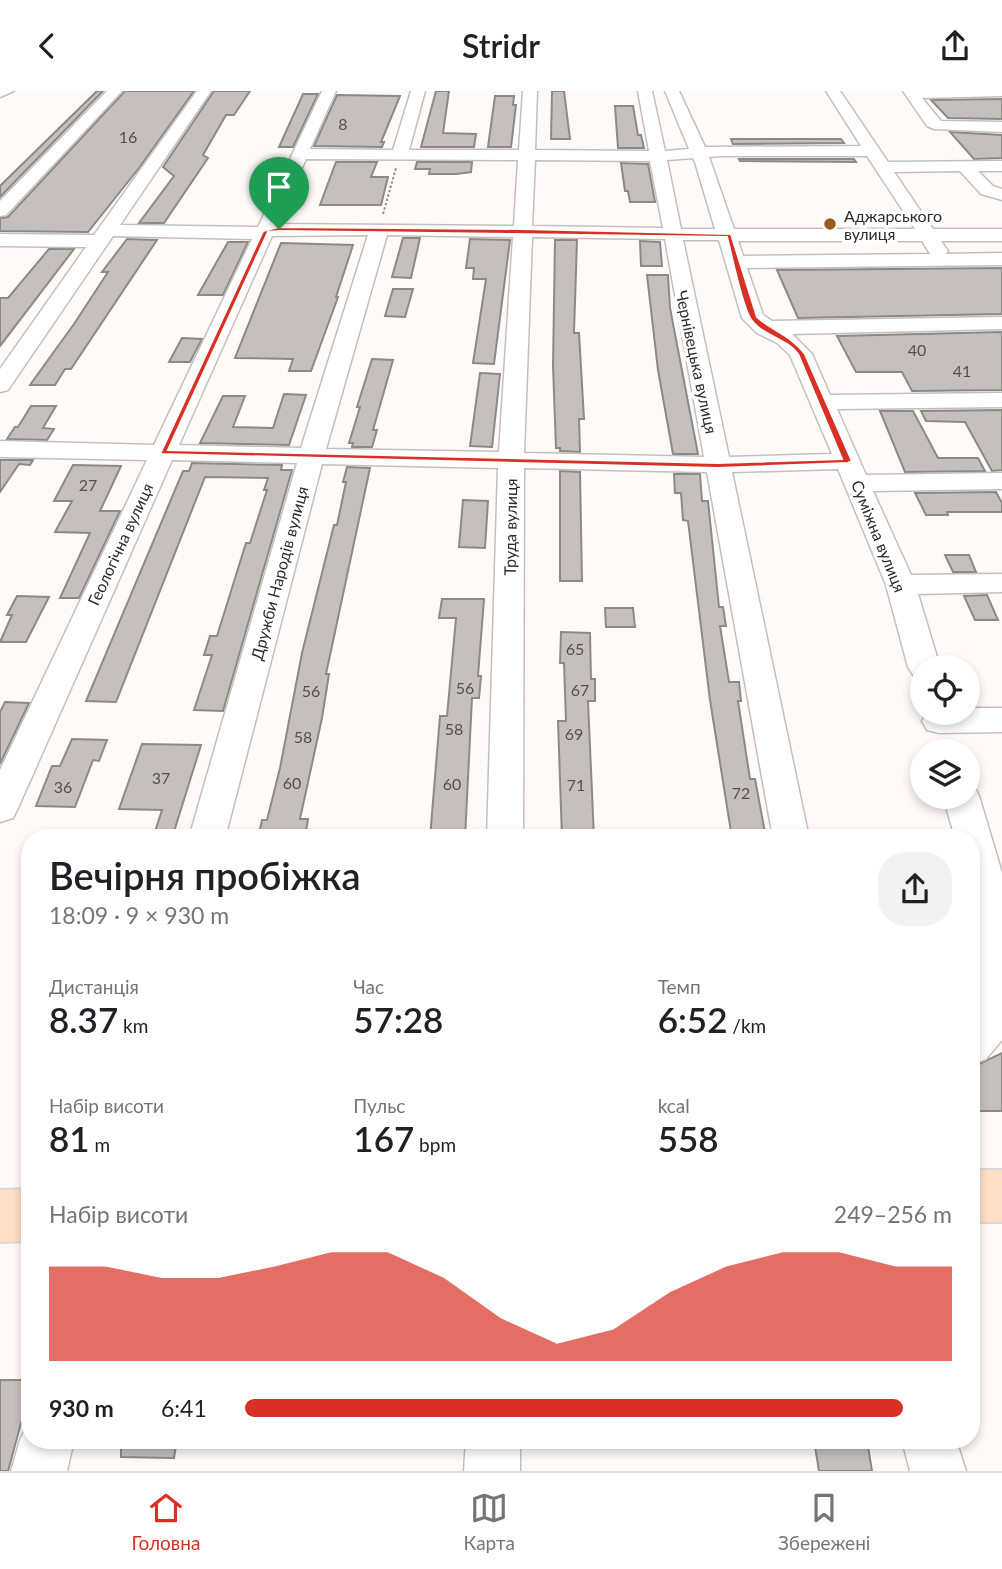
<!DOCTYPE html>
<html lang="uk">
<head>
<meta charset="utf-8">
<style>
	body { margin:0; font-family:Lato,sans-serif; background:#f2f2f2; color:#202124; height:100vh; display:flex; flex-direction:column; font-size:26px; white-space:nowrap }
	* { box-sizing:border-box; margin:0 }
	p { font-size:23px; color:#757577 }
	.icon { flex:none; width:38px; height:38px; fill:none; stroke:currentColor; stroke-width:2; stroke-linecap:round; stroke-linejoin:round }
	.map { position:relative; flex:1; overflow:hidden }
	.details { position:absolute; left:21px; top:738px; width:959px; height:620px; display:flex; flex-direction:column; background:#fff; border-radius:28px; box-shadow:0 4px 10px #0003 }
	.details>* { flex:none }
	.controls { position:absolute; left:910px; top:564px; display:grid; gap:14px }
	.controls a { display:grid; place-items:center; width:70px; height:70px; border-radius:50%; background:#fff; box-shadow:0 4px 10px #0003; font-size:35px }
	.pin { position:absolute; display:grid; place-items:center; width:60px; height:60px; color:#fff; margin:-72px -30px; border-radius:50% 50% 50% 0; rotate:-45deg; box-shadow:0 0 7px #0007 }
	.pin .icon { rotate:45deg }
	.round { display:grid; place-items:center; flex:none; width:74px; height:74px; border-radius:28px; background:#f2f2f2 }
	.headline { display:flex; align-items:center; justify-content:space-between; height:119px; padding:0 28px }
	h1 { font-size:38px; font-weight:600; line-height:52px }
	.stats { display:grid; grid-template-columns:repeat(3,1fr); gap:10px; height:119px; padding:7px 28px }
	.stats div { display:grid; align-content:center }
	.stats b { font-size:35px; font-weight:600 }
	.stats small { font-size:19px; font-weight:400 }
	.stats p { font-size:19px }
	.chart { height:196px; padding:14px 28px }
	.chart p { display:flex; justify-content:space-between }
	.chart svg { width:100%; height:126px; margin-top:7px; fill:#d93025; opacity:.7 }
	ul { padding:0 28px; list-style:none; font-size:23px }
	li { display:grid; grid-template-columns:112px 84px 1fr; align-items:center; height:52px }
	li i { height:18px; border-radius:9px; background:#d93025 }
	header { display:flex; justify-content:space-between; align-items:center; height:91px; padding:0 28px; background:#fff; font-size:32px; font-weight:600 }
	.tabs { display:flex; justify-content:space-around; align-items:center; height:98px; border-top:2px solid #e0e0e0; background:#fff; font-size:19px; color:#757577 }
	.tabs a { display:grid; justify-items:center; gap:4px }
	.tabs .selected { color:#d93025 }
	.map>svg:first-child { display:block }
	.building { fill:#c5c0bd; stroke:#8d8985; stroke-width:2 }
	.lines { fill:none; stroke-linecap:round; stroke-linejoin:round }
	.minor-casing { stroke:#c4bfbc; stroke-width:3 }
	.major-casing { stroke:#d9d9d9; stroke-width:4 }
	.path { stroke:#94908e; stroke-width:2; stroke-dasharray:2.5 2; stroke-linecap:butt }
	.minor { fill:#fff; fill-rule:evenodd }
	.major { fill:#fedfc5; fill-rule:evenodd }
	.route { fill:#d93025; stroke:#fff; stroke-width:2; fill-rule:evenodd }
	.poi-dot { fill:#995b20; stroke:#fff; stroke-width:2.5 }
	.labels { text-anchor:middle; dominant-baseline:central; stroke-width:7; stroke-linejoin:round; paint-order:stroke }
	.number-label { font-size:16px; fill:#53504f }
	.far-poi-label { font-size:16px; fill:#2d2b2a; stroke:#fff; text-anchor:start }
	.far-street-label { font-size:16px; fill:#2d2b2a; stroke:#fff }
</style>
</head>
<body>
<header><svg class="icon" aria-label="back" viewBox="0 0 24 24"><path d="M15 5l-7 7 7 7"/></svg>Stridr<svg class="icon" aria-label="share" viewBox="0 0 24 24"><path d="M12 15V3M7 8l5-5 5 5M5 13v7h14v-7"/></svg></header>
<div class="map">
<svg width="1002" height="1380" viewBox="0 0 1002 1380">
	<rect width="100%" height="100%" fill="#fffaf7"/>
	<path class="building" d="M97 0H103L0 106V95Z
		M125 0H194L139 77 88 141 0 140V127L8 126Z
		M214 0H250L234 24H226L203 64 208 67 164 132H139L174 85 163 76Z
		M436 0H449L443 42 476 43 474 56H421Z
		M552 0H564L570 48H551Z
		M303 3H318L293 56H279Z
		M337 4 400 5 381 51H384L382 56 314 55Z
		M495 5H514L513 14H516L511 56H488Z
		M1002 8V28L948 27 931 9Z
		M615 15H633L638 44H641L644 57H618Z
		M950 41 1002 44V67L974 68Z
		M731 48H841L844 52 733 53Z
		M739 68H854L856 71 740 70Z
		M336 71H377L371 86H388L381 114H320Z
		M417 71H472L471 81 456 83H429L430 78H415Z
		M621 72 648 73 655 111H630L628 100H625Z
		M403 147H420L411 187 392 186Z
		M127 148 157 149 71 278H65L55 294H30L74 233 108 181H102Z
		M470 148 510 149 494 273 473 272 486 188H473L474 177H466Z
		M555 149H577L574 242H579L584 328H579L580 361 560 360V357H556L553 275Z
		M640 150 660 151 662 175H641Z
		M228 151H248L223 204H198Z
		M281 152 353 154 336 206H338L311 280H289L293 268 235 267Z
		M49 158H74L0 255V207H8Z
		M1002 177V223L798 227 777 179Z
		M647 184H668L670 217 698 363H673L658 279Z
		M393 198H413L405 226 385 225Z
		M1002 241V299L912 300 902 281H856L837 245Z
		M182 247 202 248 190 271H169Z
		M372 268 393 269 373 339H377L372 356H352L353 352H349L360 316H357Z
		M480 282 500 283 492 356 470 355Z
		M284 303 306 304 289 354 200 352 223 305H245L233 336 273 337Z
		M31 315H56L43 337 54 338 47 349 7 348 15 336H18Z
		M1002 319V379L992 380 965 331 926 330 921 320Z
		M880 320H913L938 367H978L985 380 905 381Z
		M0 369H33L30 374 19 373 0 401Z
		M192 372 282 374 281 379H292L223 620 194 619 212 564H204L210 545H217L246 452H250L267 399H264L268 387 205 386 116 611 86 610 183 380H189Z
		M73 374 121 375 100 420H120L79 507H60L90 442 55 441 72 410H54Z
		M347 376 370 377 326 583H329L322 627 300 728H308L305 747H258L262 729H267L280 677 302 562 334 434H337L346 391H343Z
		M560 380 580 381 582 490H560Z
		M674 383H700L702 410H708L719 516H723L726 535H720L729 591H739L741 610H738L750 688H755L766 747H732L710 609 688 430 683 429 681 402H675Z
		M996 401 1002 412V421H947L948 424H926L915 402Z
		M463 409 488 410 485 457 459 456Z
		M945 464H969L976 481H953Z
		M987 504 998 529H975L964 505Z
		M17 505 49 506 26 551H0L12 524H7Z
		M442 508H484L478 585H481L479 607H472L465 747H430L440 625H447L456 527H439Z
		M605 517H633L635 536H606Z
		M561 541 590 542 591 588H595V610H588L594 747H562L558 630H566L564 572H560Z
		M5 611 29 612 0 673V621Z
		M72 648 107 649 99 670 93 669 75 716 36 715 52 675H60Z
		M142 653 201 654 172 747H153L162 719 119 718Z
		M1002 962V1020H971V977Z
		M0 1289H30V1299L8 1380H0Z
		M121 1349H177L174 1367 121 1366Z
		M814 1349H867L872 1380H819Z"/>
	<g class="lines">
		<g class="minor-casing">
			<path id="minor" d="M0 0H14L0 6Z
				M107 0H122L6 124 0 125V110Z
				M197 0H211L120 134 258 136 322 0H336L310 58 393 59 411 0H425L409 59H519L523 0H537L535 59 649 60 638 0H652L665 60 689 58 665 0H679L705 56 861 55 826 0H840L888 71 1002 70V80H978L993 95 1002 98V109L981 103 960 80 894 81 933 138H1002V150H941L948 160 946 163 1002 162V174L747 177 763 224 772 230 1002 226V238L792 243 812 263 830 304 1002 302V316L837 318 866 384 1002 382V398L873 400 911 484 1002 483V501L918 503 940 576H922V587L913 584 908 576 886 494 838 378 732 381 809 747H773L707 381 524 377 523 747H487L498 377 322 373 225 747H189L297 372 172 369 18 717 13 727 0 731V679L147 369 0 366V350L154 354 252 148 113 145 8 299 0 301V278L86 156 0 155V143L94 144ZM720 65H867L915 138H734L709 66ZM693 67 695 71 715 138H681L667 69ZM306 68 518 69 514 135 277 133ZM535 69 650 70 663 137 532 135ZM368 144 301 357 179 354 272 145ZM387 144 513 146 499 361 326 358ZM532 146 665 148 704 366 524 362ZM683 149H719L742 227 757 242 777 252 790 264 832 363 729 366ZM738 150H922L930 163 743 165Z
				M903 0H1002V5L922 7 941 30 1002 31V41L934 38 927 35Z
				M968 617H1002V641L939 642 927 639 922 630 928 621H968Z
				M968 693 974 695 979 705 1002 782V949L986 968 971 974V921L977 876 971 808V747H955L943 705H968Z
				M30 1329V1349H74L67 1380H11L20 1349Z
				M466 1349H520V1380H464Z
				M902 1349H956L966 1380H910Z"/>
		</g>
		<g class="major-casing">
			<path id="major" d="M971 1079H1002V1131H971Z
				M30 1098V1150L0 1151V1099Z"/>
		</g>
		<path class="path" d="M383 123 396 77"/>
		<use href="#minor" class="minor"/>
		<use href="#major" class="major"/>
	</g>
	<path class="route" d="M279 136 524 138 731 143 757 226C773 240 792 245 805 263L852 370 848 372 718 377 160 363 263 140ZM279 140 727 146C732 165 741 212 750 227 760 244 786 247 798 263L842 368 718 372 168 359 268 141Z"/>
	<circle class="poi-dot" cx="830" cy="133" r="7"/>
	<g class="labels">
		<g class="number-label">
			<text x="343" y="32">8</text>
			<text x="128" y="45">16</text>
			<text x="917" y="258">40</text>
			<text x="962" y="279">41</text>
			<text x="88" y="393">27</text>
			<text x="575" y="557">65</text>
			<text x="465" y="596">56</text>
			<text x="580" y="598">67</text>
			<text x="311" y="599">56</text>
			<text x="454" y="637">58</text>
			<text x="574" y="642">69</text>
			<text x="303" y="645">58</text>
			<text x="161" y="686">37</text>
			<text x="292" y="691">60</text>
			<text x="452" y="692">60</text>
			<text x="576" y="693">71</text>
			<text x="63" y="695">36</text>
			<text x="741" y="701">72</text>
		</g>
		<g class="far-poi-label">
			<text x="844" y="124">Аджарського<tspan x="844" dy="18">вулиця</tspan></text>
		</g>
		<g class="far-street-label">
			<text transform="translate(697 271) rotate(78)">Чернівецька вулиця</text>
			<text transform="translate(510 436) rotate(-89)">Труда вулиця</text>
			<text transform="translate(879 445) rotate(68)">Суміжна вулиця</text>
			<text transform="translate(120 453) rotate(-65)">Геологічна вулиця</text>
			<text transform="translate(279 482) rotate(-75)">Дружби Народів вулиця</text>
		</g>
	</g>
</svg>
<div class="controls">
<a><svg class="icon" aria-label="locate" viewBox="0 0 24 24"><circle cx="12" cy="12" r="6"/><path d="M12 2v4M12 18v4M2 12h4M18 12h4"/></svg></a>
<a><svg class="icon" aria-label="layers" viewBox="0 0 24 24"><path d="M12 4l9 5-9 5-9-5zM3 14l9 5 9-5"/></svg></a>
</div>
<div class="pin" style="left:279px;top:138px;background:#1e9e55"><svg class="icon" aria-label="arrive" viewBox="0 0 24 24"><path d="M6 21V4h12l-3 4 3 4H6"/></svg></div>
<section class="details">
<div class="headline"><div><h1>Вечірня пробіжка</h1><p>18:09 · 9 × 930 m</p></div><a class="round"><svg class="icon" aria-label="share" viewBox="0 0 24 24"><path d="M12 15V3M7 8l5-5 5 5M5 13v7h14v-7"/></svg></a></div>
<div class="stats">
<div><p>Дистанція</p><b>8.37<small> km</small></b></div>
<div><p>Час</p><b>57:28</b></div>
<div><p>Темп</p><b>6:52<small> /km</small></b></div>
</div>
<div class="stats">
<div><p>Набір висоти</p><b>81<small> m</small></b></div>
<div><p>Пульс</p><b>167<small> bpm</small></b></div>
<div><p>kcal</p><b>558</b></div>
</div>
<div class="chart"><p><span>Набір висоти</span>249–256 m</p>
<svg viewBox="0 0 160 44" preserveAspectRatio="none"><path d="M0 44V11L10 11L20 15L30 15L40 11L50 6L60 6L70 15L80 29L90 38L100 33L110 20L120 11L130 6L140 6L150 11L160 11V44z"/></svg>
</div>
<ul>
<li><b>930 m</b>6:41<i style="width:93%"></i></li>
</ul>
</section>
</div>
<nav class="tabs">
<a class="selected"><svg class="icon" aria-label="home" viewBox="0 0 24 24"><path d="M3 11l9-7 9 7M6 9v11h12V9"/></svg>Головна</a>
<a><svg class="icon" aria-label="map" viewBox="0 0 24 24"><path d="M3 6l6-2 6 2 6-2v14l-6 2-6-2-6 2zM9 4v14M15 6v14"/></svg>Карта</a>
<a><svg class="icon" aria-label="saved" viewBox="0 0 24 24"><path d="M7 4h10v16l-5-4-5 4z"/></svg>Збережені</a>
</nav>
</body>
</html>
